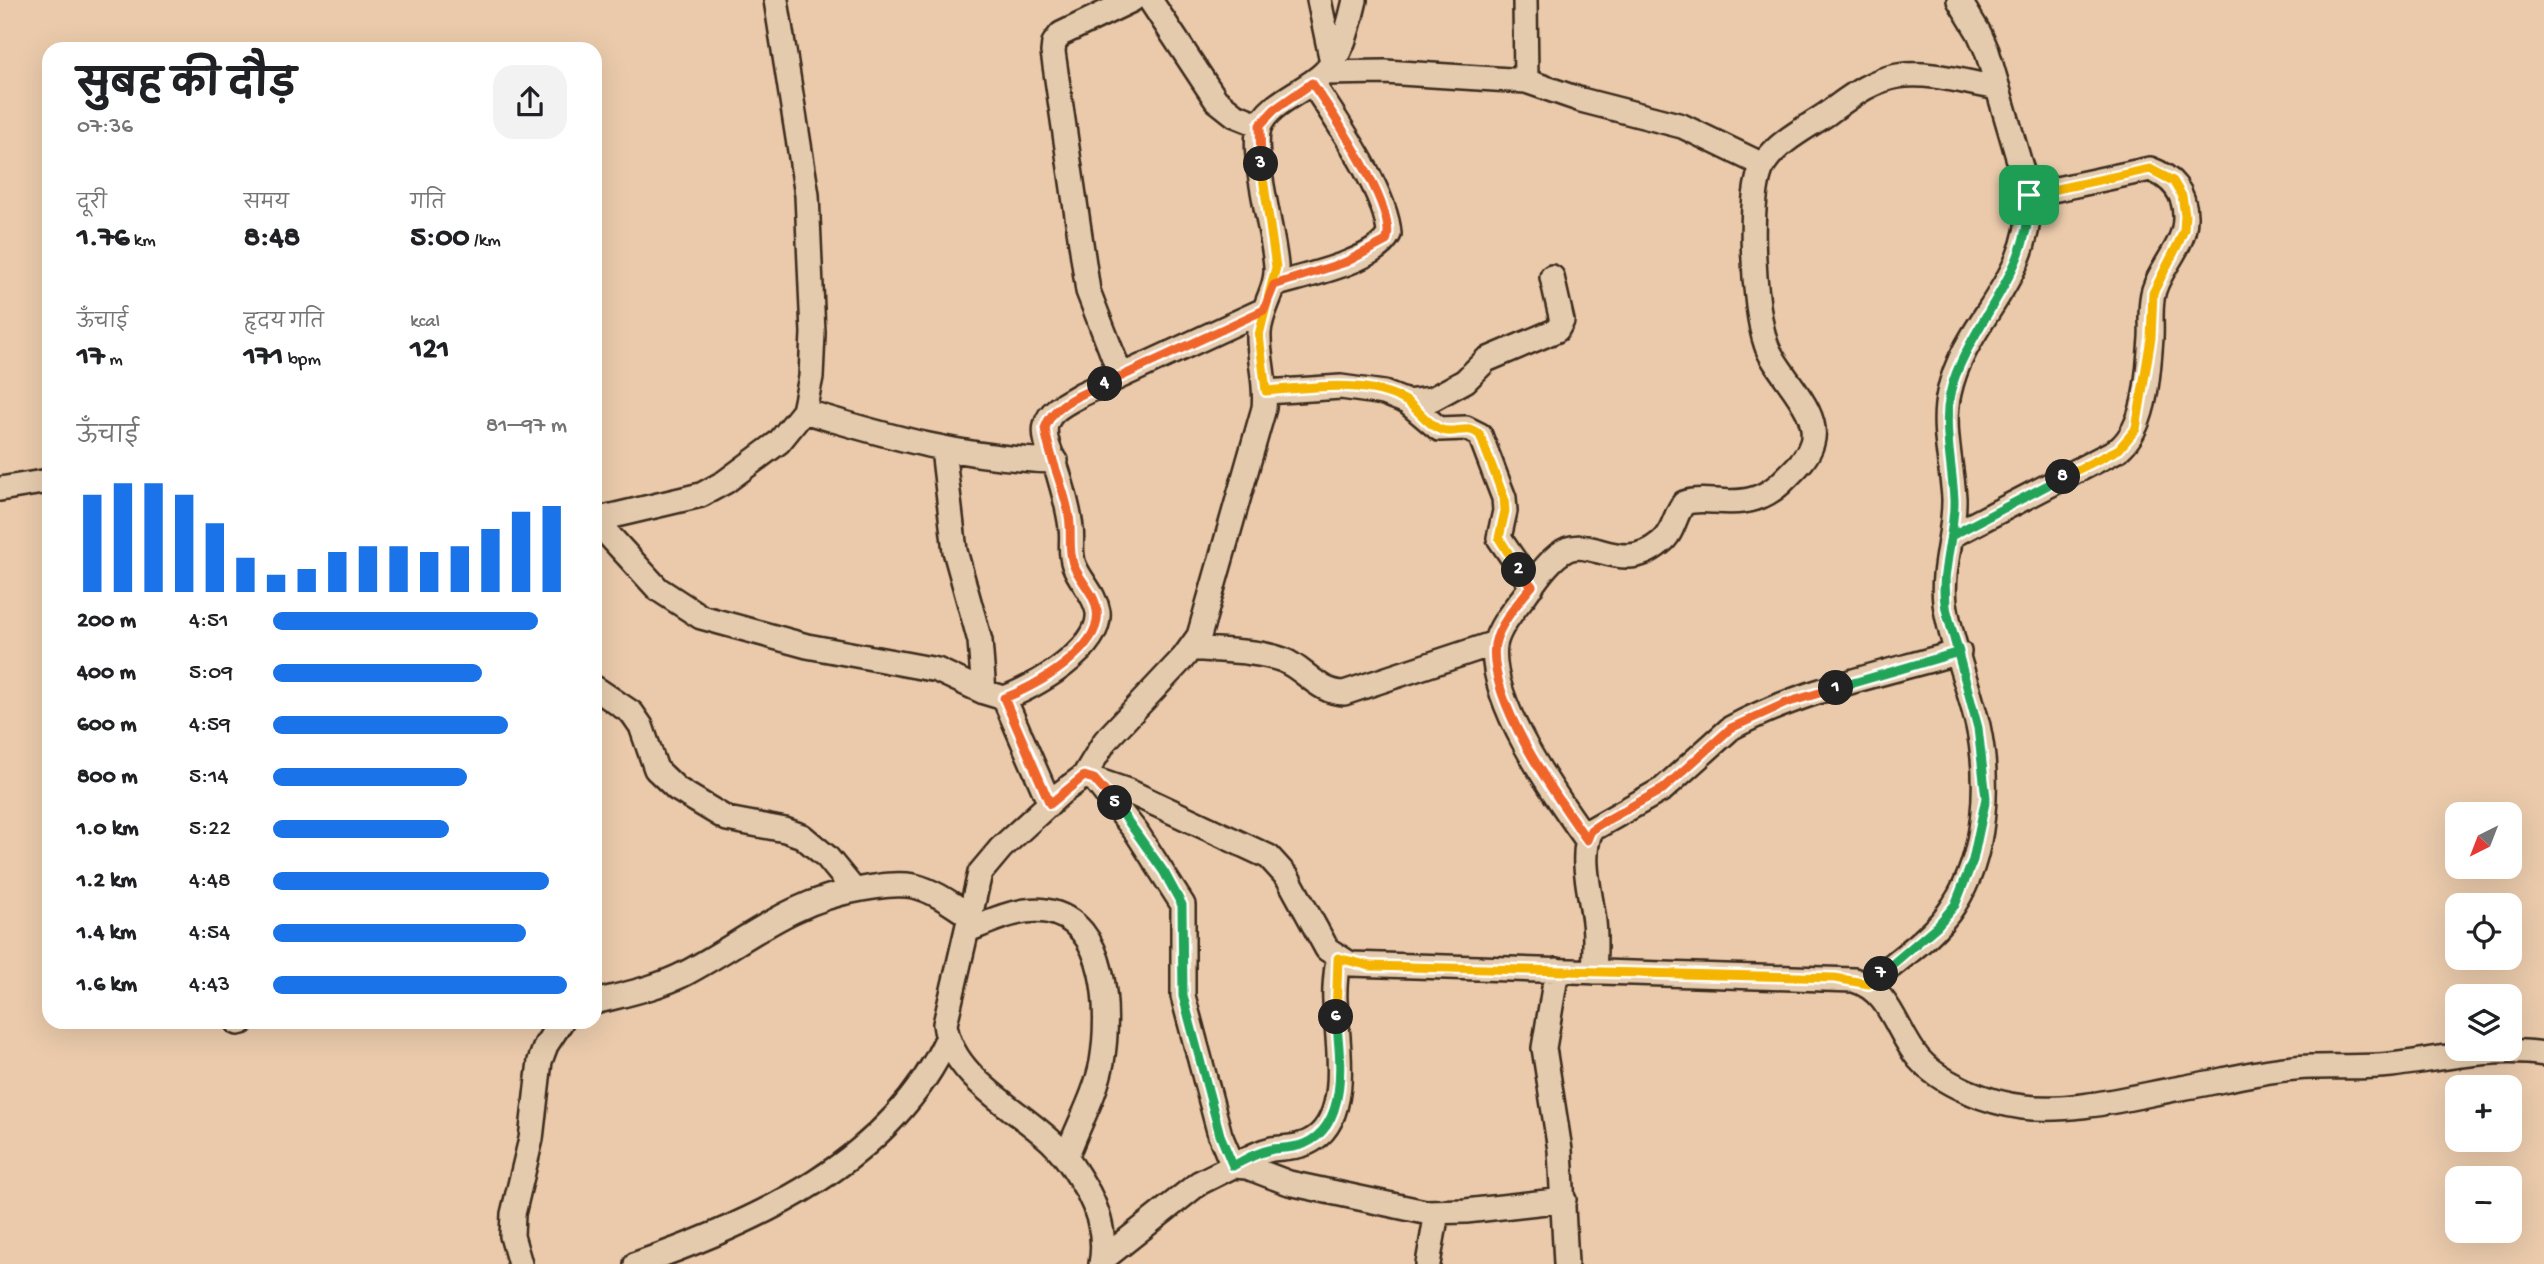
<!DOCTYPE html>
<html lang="hi">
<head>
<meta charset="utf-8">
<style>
	body { margin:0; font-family:"Gochi Hand","Playpen Sans Deva",sans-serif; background:#f2f2f2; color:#202124; height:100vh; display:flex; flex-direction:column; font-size:26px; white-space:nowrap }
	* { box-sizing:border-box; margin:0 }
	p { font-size:23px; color:#757577 }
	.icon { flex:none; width:38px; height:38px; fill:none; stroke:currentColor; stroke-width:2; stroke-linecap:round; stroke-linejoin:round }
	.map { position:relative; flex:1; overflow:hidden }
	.side { position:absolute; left:42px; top:42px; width:560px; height:987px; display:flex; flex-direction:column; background:#fff; border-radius:21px; box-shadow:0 7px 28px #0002 }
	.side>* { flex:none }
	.needle { width:46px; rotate:222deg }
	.tools { position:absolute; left:2445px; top:802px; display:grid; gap:14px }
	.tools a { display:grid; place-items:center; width:77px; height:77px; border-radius:14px; background:#fff; box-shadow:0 7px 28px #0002; font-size:35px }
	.pin { position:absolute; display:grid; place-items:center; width:60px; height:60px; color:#fff; margin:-30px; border-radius:14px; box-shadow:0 4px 10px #0006 }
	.km { position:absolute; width:35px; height:35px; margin:-18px; border-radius:50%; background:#222; color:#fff; font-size:19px; line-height:35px; text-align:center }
	.round { display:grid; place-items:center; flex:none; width:74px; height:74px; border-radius:21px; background:#f2f2f2 }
	.overview { display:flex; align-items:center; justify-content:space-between; height:119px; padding:0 35px }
	h1 { font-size:38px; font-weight:700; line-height:52px }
	.stats { display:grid; grid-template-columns:repeat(3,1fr); gap:10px; height:119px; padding:7px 35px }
	.stats div { display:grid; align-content:center }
	.stats b { font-size:30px; font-weight:700 }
	.stats small { font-size:19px; font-weight:400 }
	.stats p { font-size:19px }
	.chart { height:196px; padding:14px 35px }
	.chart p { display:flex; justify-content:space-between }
	.chart svg { width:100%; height:126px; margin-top:7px; stroke:#1a73e8; stroke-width:6 }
	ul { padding:0 35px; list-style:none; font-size:23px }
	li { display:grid; grid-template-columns:112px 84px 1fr; align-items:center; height:52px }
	li i { height:18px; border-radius:9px; background:#1a73e8 }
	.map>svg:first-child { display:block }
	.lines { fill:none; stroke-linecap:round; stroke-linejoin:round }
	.street-casing { stroke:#3b2a1e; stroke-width:28 }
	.street { stroke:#e5cbad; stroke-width:23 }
	.split-1-casing { stroke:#fff; stroke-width:14 }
	.split-2-casing { stroke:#fff; stroke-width:14 }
	.split-3-casing { stroke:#fff; stroke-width:14 }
	.split-4-casing { stroke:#fff; stroke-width:14 }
	.split-5-casing { stroke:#fff; stroke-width:14 }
	.split-6-casing { stroke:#fff; stroke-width:14 }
	.split-7-casing { stroke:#fff; stroke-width:14 }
	.split-8-casing { stroke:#fff; stroke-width:14 }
	.split-9-casing { stroke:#fff; stroke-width:14 }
	.split-1 { stroke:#22a559; stroke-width:9 }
	.split-2 { stroke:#f0652b; stroke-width:9 }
	.split-3 { stroke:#f5b400; stroke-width:9 }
	.split-4 { stroke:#f0652b; stroke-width:9 }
	.split-5 { stroke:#f0652b; stroke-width:9 }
	.split-6 { stroke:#22a559; stroke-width:9 }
	.split-7 { stroke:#f5b400; stroke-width:9 }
	.split-8 { stroke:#22a559; stroke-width:9 }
	.split-9 { stroke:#f5b400; stroke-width:9 }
</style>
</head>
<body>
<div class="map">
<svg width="2544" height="1264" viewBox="0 0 2544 1264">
	<rect width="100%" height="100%" fill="#eacaab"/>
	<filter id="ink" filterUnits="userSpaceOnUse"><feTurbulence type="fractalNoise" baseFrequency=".0143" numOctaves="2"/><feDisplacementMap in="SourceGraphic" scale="14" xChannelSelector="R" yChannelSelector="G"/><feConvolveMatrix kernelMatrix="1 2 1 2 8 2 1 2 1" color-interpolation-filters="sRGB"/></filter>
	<g filter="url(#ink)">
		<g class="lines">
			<g class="street-casing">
				<path id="street" d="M1150 0 1216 100 1235 115 1260 125
					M1319 0 1332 62
					M1525 0 1526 81
					M1324 73 1385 72 1526 81 1581 100 1682 126 1763 165
					M1274 285C1303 276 1376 262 1389 234 1387 193 1335 118 1312 83
					M1121 376 1088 291 1053 52 1054 43 1061 34 1132 0
					M1266 392 1341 387 1384 393 1407 402 1432 399 1465 381 1486 360 1557 330 1562 321 1552 277
					M1407 402 1439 429 1466 428 1480 435 1504 498 1505 511 1499 538 1532 586
					M804 411C888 437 968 459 1056 461
					M943 449 955 551 980 641 984 692
					M0 489 49 481
					M595 520 658 589 701 617 807 646 937 670 984 692 1004 698C1033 688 1102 649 1098 612 1095 594 1080 581 1074 565 1069 552 1073 540 1071 528 1069 510 1064 493 1059 476 1055 460 1042 441 1046 425 1050 409 1069 402 1082 394L1264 310
					M595 520 701 495 725 482 779 442 804 411 811 377 813 333 807 195 776 0
					M1951 536 2119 449C2147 425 2148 373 2151 338 2152 322 2149 305 2154 290 2162 264 2186 245 2185 216 2185 192 2172 177 2150 169L2029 195
					M1192 648C1221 651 1255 650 1283 660 1305 669 1319 693 1344 693L1495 643
					M595 688 632 713 641 726 656 769 677 789 727 819 785 830 802 836 827 857 854 890
					M1004 698 1050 804
					M1084 776 1105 741 1184 657 1199 636 1264 408C1267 382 1258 358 1259 333 1260 310 1278 289 1276 266 1274 234 1251 156 1259 128 1267 103 1306 91 1324 73 1343 54 1349 25 1355 0
					M1095 780 1137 833 1183 905V996L1220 1135 1233 1166C1246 1159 1258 1152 1272 1149 1287 1147 1301 1148 1314 1139 1352 1114 1337 1039 1335 1001 1334 987 1336 973 1338 958
					M1587 840C1555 795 1488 702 1495 645 1498 628 1514 609 1525 595 1535 581 1551 556 1568 549 1593 539 1623 574 1660 543 1674 533 1674 515 1684 503 1695 499 1705 501 1716 501 1746 504 1767 499 1787 477 1797 467 1808 457 1812 443 1822 410 1775 373 1766 344 1754 310 1745 190 1765 162 1779 141 1808 127 1828 113 1849 98 1871 80 1898 76 1929 71 1967 83 1998 88
					M968 930C991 921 1020 907 1046 911 1109 921 1110 1014 1102 1062 1096 1095 1077 1127 1066 1158
					M1557 970 1544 1048 1560 1150 1566 1264
					M1594 972C1595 955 1596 939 1594 922 1591 893 1579 858 1591 830L1663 789 1731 728C1801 690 1883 674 1959 652
					M1869 984C1897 960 1934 937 1954 905 1986 857 1990 781 1978 726 1969 686 1951 644 1945 603 1941 568 1955 534 1954 498 1952 464 1941 427 1949 393 1965 319 2033 281 2029 195L1987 51 1979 33 1959 0
					M595 1002C626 994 657 988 686 973 748 940 789 901 862 889 879 886 897 883 914 886 935 891 953 905 970 916
					M238 1023 242 1022
					M1102 1260 1199 1183 1233 1166 1247 1167 1289 1183 1425 1212 1466 1211 1564 1200
					M520 1264 512 1236 513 1214 531 1139 540 1061 546 1045 561 1022
					M636 1264C757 1222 890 1162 947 1039
					M1101 1264C1106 1238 1100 1215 1088 1192 1078 1175 1068 1158 1054 1144 1018 1109 951 1077 945 1024L980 873 1001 848 1061 793 1084 776 1128 791 1269 857 1288 878 1327 949 1350 964 1854 980C1891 991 1896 1032 1919 1059 1942 1085 1990 1103 2023 1107 2074 1113 2131 1097 2181 1088 2224 1081 2268 1068 2312 1067 2338 1066 2365 1068 2391 1065 2440 1059 2495 1046 2544 1054
					M1428 1264 1437 1212"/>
			</g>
			<use href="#street" class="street"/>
		</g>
	</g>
	<g class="lines" filter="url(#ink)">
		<g class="split-1-casing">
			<path id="split-1" d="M1836 688 1959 652C1953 632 1944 611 1944 590 1944 560 1955 530 1954 500 1952 457 1939 416 1956 374 1980 312 2032 266 2029 195"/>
		</g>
		<g class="split-2-casing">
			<path id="split-2" d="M1519 570 1532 586C1519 602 1499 624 1495 644 1487 700 1556 796 1587 840L1591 830 1600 824 1663 789 1731 728 1786 703 1836 688"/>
		</g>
		<g class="split-3-casing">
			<path id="split-3" d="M1261 164 1276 267 1259 335 1266 391C1308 388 1367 378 1406 401 1418 409 1426 423 1439 429 1454 436 1467 423 1480 435L1504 498 1505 511 1499 538 1519 570"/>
		</g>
		<g class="split-4-casing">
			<path id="split-4" d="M1105 384 1264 310 1274 285 1346 262 1386 241C1400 213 1330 109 1312 83L1274 110 1260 125 1261 164"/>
		</g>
		<g class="split-5-casing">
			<path id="split-5" d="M1105 384C1083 394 1053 403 1045 428 1049 458 1064 486 1069 516 1072 532 1068 549 1073 564 1079 580 1095 593 1097 611 1103 648 1034 688 1004 698L1050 804 1084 776 1094 779 1115 803"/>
		</g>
		<g class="split-6-casing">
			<path id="split-6" d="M1115 803 1164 872 1182 905 1183 996 1220 1135 1233 1166C1246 1159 1258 1152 1273 1149 1284 1148 1294 1148 1304 1144 1350 1125 1340 1055 1336 1017"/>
		</g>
		<g class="split-7-casing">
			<path id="split-7" d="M1336 1017 1338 958 1370 966 1835 978 1869 984 1881 974"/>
		</g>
		<g class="split-8-casing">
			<path id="split-8" d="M1881 974 1937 926 1955 905 1973 860 1986 798 1978 728 1946 608 1945 577 1951 536 2063 477"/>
		</g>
		<g class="split-9-casing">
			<path id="split-9" d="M2029 195 2150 169 2173 181 2182 196 2185 215 2184 230 2178 244 2153 293 2151 338 2136 429 2119 449 2063 477"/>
		</g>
		<use href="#split-1" class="split-1"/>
		<use href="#split-2" class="split-2"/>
		<use href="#split-3" class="split-3"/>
		<use href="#split-4" class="split-4"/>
		<use href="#split-5" class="split-5"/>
		<use href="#split-6" class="split-6"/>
		<use href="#split-7" class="split-7"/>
		<use href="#split-8" class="split-8"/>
		<use href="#split-9" class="split-9"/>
	</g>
</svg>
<div class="tools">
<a><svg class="needle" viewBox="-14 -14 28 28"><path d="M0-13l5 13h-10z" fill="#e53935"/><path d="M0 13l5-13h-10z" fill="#757577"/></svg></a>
<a><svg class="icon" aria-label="locate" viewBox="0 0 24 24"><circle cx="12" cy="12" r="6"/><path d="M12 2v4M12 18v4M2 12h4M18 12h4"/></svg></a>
<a><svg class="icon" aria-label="layers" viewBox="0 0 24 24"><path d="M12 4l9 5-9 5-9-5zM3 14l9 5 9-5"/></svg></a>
<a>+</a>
<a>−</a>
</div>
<div class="pin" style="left:2029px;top:195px;background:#1e9e55"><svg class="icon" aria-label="arrive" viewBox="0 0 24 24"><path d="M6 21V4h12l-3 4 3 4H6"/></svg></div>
<b class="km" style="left:1836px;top:688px">1</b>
<b class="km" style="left:1519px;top:570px">2</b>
<b class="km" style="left:1261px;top:164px">3</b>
<b class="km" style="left:1105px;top:384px">4</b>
<b class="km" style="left:1115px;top:803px">5</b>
<b class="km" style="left:1336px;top:1017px">6</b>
<b class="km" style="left:1881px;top:974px">7</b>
<b class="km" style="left:2063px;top:477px">8</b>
<section class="side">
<div class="overview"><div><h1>सुबह की दौड़</h1><p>07:36</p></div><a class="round"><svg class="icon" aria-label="share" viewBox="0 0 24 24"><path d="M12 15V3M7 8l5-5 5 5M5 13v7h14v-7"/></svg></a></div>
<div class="stats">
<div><p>दूरी</p><b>1.76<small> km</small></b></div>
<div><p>समय</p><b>8:48</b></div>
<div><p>गति</p><b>5:00<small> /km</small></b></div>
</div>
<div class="stats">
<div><p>ऊँचाई</p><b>17<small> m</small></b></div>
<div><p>हृदय गति</p><b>171<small> bpm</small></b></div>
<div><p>kcal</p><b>121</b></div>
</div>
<div class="chart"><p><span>ऊँचाई</span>81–97 m</p>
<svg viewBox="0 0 160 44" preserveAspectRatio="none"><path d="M5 44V10M15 44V6M25 44V6M35 44V10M45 44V20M55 44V32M65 44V38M75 44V36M85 44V30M95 44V28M105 44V28M115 44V30M125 44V28M135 44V22M145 44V16M155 44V14"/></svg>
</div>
<ul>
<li><b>200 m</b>4:51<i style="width:90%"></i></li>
<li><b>400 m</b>5:09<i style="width:71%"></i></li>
<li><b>600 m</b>4:59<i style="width:80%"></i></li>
<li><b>800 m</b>5:14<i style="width:66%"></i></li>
<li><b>1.0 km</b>5:22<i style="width:60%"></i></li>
<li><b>1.2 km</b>4:48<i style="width:94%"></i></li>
<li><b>1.4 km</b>4:54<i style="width:86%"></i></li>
<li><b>1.6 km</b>4:43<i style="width:100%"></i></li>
</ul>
</section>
</div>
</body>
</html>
